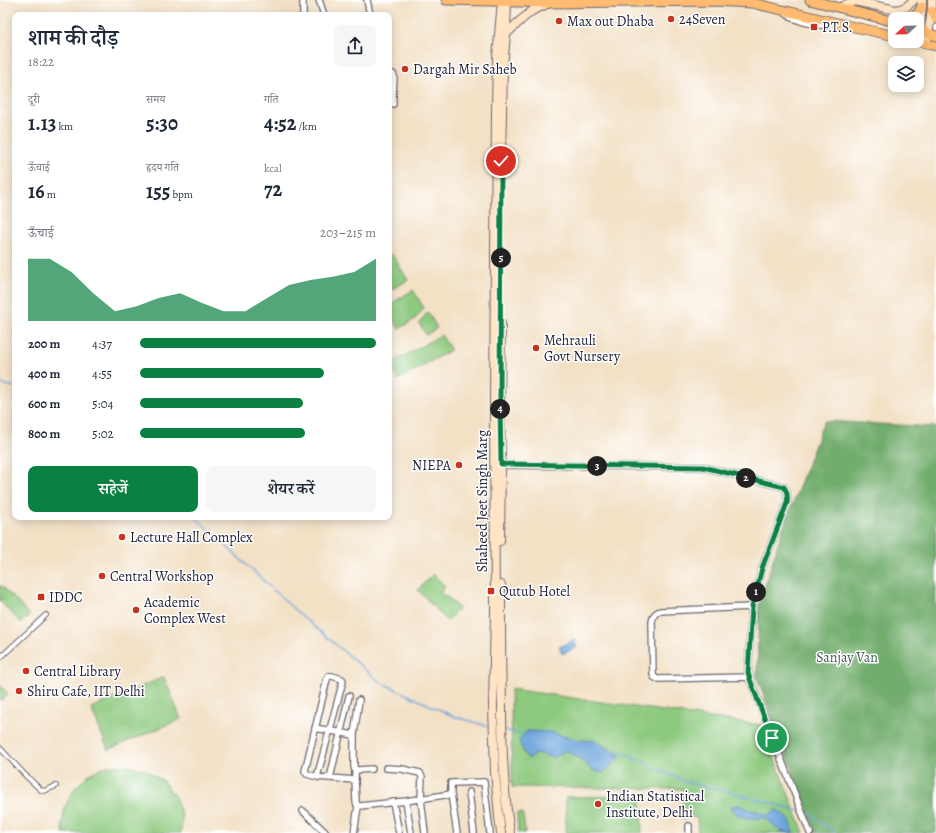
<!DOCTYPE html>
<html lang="hi">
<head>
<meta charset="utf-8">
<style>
	body { margin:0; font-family:Alegreya,"Noto Serif Devanagari",serif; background:#f6f6f7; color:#1f2937; height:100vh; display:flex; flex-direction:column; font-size:15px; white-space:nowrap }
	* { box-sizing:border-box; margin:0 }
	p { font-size:13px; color:#747a83 }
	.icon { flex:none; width:22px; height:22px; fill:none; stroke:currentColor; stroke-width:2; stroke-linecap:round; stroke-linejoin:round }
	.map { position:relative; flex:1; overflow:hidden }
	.sheet { position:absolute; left:12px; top:12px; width:380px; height:508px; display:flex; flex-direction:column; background:#fff; border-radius:8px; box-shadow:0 2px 10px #0003 }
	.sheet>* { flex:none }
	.needle { width:26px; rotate:248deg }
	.tools { position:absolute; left:888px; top:12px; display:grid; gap:8px }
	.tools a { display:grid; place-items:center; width:36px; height:36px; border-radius:8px; background:#fff; box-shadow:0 2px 10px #0003; font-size:20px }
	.pin { position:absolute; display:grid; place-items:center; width:34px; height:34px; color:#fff; margin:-17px; border:2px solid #fff; border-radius:50%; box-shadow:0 1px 4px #0007 }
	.km { position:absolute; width:20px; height:20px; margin:-10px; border-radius:50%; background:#222; color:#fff; font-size:11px; line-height:20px; text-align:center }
	.round { display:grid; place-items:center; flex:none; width:42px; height:42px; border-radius:8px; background:#f6f6f7 }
	.summary { display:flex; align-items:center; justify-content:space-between; height:68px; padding:0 16px }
	h1 { font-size:22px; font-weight:600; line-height:30px }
	.stats { display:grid; grid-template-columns:repeat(3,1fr); gap:6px; height:68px; padding:4px 16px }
	.stats div { display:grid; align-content:center }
	.stats b { font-size:20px; font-weight:600 }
	.stats small { font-size:11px; font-weight:400 }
	.stats p { font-size:11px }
	.chart { height:112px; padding:8px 16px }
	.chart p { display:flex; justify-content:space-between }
	.chart svg { width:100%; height:72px; margin-top:4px; fill:#0b8043; opacity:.7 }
	.cta { display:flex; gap:8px; margin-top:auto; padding:8px 16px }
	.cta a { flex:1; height:46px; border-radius:8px; background:#0b8043; color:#fff; font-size:16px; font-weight:600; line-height:46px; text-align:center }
	.cta a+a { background:#f6f6f7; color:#1f2937 }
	ul { padding:0 16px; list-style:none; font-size:13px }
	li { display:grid; grid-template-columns:64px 48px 1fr; align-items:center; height:30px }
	li i { height:10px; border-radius:5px; background:#0b8043 }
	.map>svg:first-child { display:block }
	.green { fill:#8dc97e; stroke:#58765c }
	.forest { fill:#72ad6d; stroke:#4a6854 }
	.water { fill:#6ca4db; stroke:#47638b }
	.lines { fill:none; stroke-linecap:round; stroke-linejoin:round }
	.stream { stroke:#6ca4db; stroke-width:1.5 }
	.pedestrian-casing { stroke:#6b656c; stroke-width:6 }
	.minor-casing { stroke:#6b656c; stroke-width:8 }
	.secondary-casing { stroke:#6b656c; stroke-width:10 }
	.trunk-casing { stroke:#6b656c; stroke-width:11 }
	.pedestrian { stroke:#fff; stroke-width:4 }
	.minor { stroke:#fff; stroke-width:5.5 }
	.secondary { stroke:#ffe4c6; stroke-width:8 }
	.trunk { stroke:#ffbb71; stroke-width:9 }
	.route-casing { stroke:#fff; stroke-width:8 }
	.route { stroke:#0b8043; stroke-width:5 }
	.poi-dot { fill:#c8321e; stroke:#fff; stroke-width:1.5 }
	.labels { text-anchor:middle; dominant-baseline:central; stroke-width:3; stroke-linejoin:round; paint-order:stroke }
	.poi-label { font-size:14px; fill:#22223b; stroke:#fff; text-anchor:start }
	.street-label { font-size:14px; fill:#22223b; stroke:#fff }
	.park-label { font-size:14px; fill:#475c52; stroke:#fff }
</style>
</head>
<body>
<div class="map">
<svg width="936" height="833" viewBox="0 0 936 833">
	<rect width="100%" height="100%" fill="#fff"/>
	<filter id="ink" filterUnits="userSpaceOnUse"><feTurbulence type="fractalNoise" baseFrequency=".025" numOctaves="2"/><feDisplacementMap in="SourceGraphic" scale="8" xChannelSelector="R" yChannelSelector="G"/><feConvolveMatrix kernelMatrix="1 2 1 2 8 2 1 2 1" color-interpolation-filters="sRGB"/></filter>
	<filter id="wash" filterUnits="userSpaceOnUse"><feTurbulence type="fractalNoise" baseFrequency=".012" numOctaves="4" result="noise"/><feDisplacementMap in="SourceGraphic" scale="16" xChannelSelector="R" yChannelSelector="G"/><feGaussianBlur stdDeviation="0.9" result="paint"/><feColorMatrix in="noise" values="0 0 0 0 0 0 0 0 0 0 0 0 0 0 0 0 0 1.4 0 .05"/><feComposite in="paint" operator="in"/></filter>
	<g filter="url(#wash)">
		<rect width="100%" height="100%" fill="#f3e1c6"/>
		<path class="green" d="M392 254 408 280 389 291V256Z
			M413 290 424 308 415 319 399 329 389 312V305Z
			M428 312 437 328 426 335 419 323Z
			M441 335 451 350 398 380 390 364Z
			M433 574 445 586 440 594 448 597 459 609 447 621 418 590Z
			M1 585 30 615 21 623 0 601V586Z
			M164 677 181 719 108 750 91 708Z
			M0 685 8 694 0 701Z
			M511 689 761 725 804 833H698L697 817 683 819 682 789 512 787Z
			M127 765 146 770 163 781 175 797 182 816 181 833H63L62 826 65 807 74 789 88 775 106 766Z
			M641 796 642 833H566V797Z
			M517 813H523L525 833H518Z"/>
		<path class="forest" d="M824 421 936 427V833H816L757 677 759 605 779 540Z"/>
		<path class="water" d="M574 640 577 647 562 654 559 647Z
			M527 731 552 732 569 738 581 740 596 741 621 756 603 773 592 770 580 759 566 750 554 758 537 753 528 759 523 751 519 740Z
			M738 805 751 810 770 815 775 809C787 817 792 818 793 833 778 833 777 828 766 818H746L738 815 729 807Z"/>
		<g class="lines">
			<path class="stream" d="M0 384 15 387
				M195 517 297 612 380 682 453 716 491 727
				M504 730 524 735
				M612 751 626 754 686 782 734 793 800 811
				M804 812 809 813 836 833"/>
		</g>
	</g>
	<g filter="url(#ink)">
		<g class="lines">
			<g class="pedestrian-casing">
				<path id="pedestrian" d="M0 658 46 615
					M0 748 25 775 41 790 44 791 56 786"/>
			</g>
			<g class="minor-casing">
				<path id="minor" d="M303 0V15
					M319 0 324 15
					M367 0 370 15
					M784 12C798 24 819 26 838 26
					M389 74H393L394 76 393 95H389
					M393 104V95
					M501 465 703 467 784 487C788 492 788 497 787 503L762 568 752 607 748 673 751 682 810 833
					M749 677 657 679 654 677 653 674 652 622C653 617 654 613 660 611L752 607
					M315 728 354 735
					M386 768 402 769 420 773 422 777 421 799 425 833
					M372 769 357 770 355 771V780L356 802 357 805 360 806 406 801 451 794
					M355 771 354 766V735L359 700
					M317 777 343 681 342 679 332 676H329L327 679 305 771 307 774 317 777 355 780
					M330 778 349 696
					M469 792 474 833
					M406 801 411 833
					M393 802 399 833
					M303 811 326 833
					M689 826V833
					M354 833 358 806
					M457 833 451 794V783L484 782 490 833"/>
			</g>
			<g class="secondary-casing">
				<path id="secondary" d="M841 7 854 1 896 10 906 7 914 0
					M506 34 521 20 532 11 549 3
					M927 39 932 11V0
					M918 41 920 30 922 0
					M501 157 503 68 506 34 507 0
					M500 541 501 465 500 403 501 323
					M501 585C501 624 501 664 502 704 502 747 503 790 510 833
					M501 833 499 817 495 772 493 706 495 611 494 405 496 112 497 57 502 0"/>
			</g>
			<g class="trunk-casing">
				<path id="trunk" d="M446 0 492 1 549 3 713 1 752 3 850 26 895 36
					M810 0 895 22
					M932 11 936 19
					M910 19 917 14 922 7
					M917 29 936 36
					M917 41 936 46"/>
			</g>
			<use href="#pedestrian" class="pedestrian"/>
			<use href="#minor" class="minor"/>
			<use href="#secondary" class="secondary"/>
			<use href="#trunk" class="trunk"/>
		</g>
	</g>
	<g class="lines" filter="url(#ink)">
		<g class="route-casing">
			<path id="route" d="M501 161 500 403 501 464 703 467 784 487C788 492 788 497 787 503L762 568 752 607 748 673 751 682 772 738"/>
		</g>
		<use href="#route" class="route"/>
	</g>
	<g class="poi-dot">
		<circle cx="671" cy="19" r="4"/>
		<circle cx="559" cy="21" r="4"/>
		<rect x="810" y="23" width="8" height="8" rx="2"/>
		<circle cx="405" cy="69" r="4"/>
		<circle cx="536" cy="348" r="4"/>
		<circle cx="459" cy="465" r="4"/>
		<circle cx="122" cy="537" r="4"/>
		<circle cx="102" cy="576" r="4"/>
		<rect x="487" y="587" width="8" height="8" rx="2"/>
		<rect x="37" y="593" width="8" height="8" rx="2"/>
		<circle cx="136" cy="610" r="4"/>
		<circle cx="26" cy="671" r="4"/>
		<circle cx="19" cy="691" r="4"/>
		<circle cx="598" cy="804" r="4"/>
	</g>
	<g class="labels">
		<g class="poi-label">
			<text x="679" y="19">24Seven</text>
			<text x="567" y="21">Max out Dhaba</text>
			<text x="822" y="27">P.T.S.</text>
			<text x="413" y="69">Dargah Mir Saheb</text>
			<text x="544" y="340">Mehrauli<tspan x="544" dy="16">Govt Nursery</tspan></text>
			<text x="451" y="465" text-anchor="end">NIEPA</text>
			<text x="130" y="537">Lecture Hall Complex</text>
			<text x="110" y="576">Central Workshop</text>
			<text x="499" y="591">Qutub Hotel</text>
			<text x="49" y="597">IDDC</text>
			<text x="144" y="602">Academic<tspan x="144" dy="16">Complex West</tspan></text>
			<text x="34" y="671">Central Library</text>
			<text x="27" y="691">Shiru Cafe, IIT Delhi</text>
			<text x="606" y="796">Indian Statistical<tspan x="606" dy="16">Institute, Delhi</tspan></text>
		</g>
		<g class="street-label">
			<text transform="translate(482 501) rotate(-90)">Shaheed Jeet Singh Marg</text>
		</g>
		<g class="park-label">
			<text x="847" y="657">Sanjay Van</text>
		</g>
	</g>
</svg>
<div class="tools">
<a><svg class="needle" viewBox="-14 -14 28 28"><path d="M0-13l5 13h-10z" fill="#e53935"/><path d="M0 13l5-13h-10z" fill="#747a83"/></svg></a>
<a><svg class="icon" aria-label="layers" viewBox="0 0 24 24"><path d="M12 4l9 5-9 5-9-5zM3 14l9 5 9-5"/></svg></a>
</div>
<div class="pin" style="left:772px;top:738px;background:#1e9e55"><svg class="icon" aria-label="arrive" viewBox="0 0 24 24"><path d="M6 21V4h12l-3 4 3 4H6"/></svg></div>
<div class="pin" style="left:501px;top:161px;background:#d93025"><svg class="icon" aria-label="check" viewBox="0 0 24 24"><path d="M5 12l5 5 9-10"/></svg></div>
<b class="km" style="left:756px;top:592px">1</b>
<b class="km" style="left:746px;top:478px">2</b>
<b class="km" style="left:597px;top:466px">3</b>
<b class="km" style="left:500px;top:409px">4</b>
<b class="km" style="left:501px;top:258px">5</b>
<section class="sheet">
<div class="summary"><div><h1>शाम की दौड़</h1><p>18:22</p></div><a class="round"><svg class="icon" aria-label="share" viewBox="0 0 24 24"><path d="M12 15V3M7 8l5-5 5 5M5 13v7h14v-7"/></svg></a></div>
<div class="stats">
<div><p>दूरी</p><b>1.13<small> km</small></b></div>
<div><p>समय</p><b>5:30</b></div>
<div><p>गति</p><b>4:52<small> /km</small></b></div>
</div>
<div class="stats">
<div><p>ऊँचाई</p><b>16<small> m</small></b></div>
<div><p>हृदय गति</p><b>155<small> bpm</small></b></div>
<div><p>kcal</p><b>72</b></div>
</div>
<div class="chart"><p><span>ऊँचाई</span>203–215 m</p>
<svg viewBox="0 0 160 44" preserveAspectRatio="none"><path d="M0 44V6L10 6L20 14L30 27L40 38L50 35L60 30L70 27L80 33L90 38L100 38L110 30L120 22L130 19L140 17L150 14L160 6V44z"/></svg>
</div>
<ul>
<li><b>200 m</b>4:37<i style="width:100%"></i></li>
<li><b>400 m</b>4:55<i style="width:78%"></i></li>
<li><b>600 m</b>5:04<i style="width:69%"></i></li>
<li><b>800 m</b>5:02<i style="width:70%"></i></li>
</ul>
<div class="cta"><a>सहेजें</a><a>शेयर करें</a></div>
</section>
</div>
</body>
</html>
